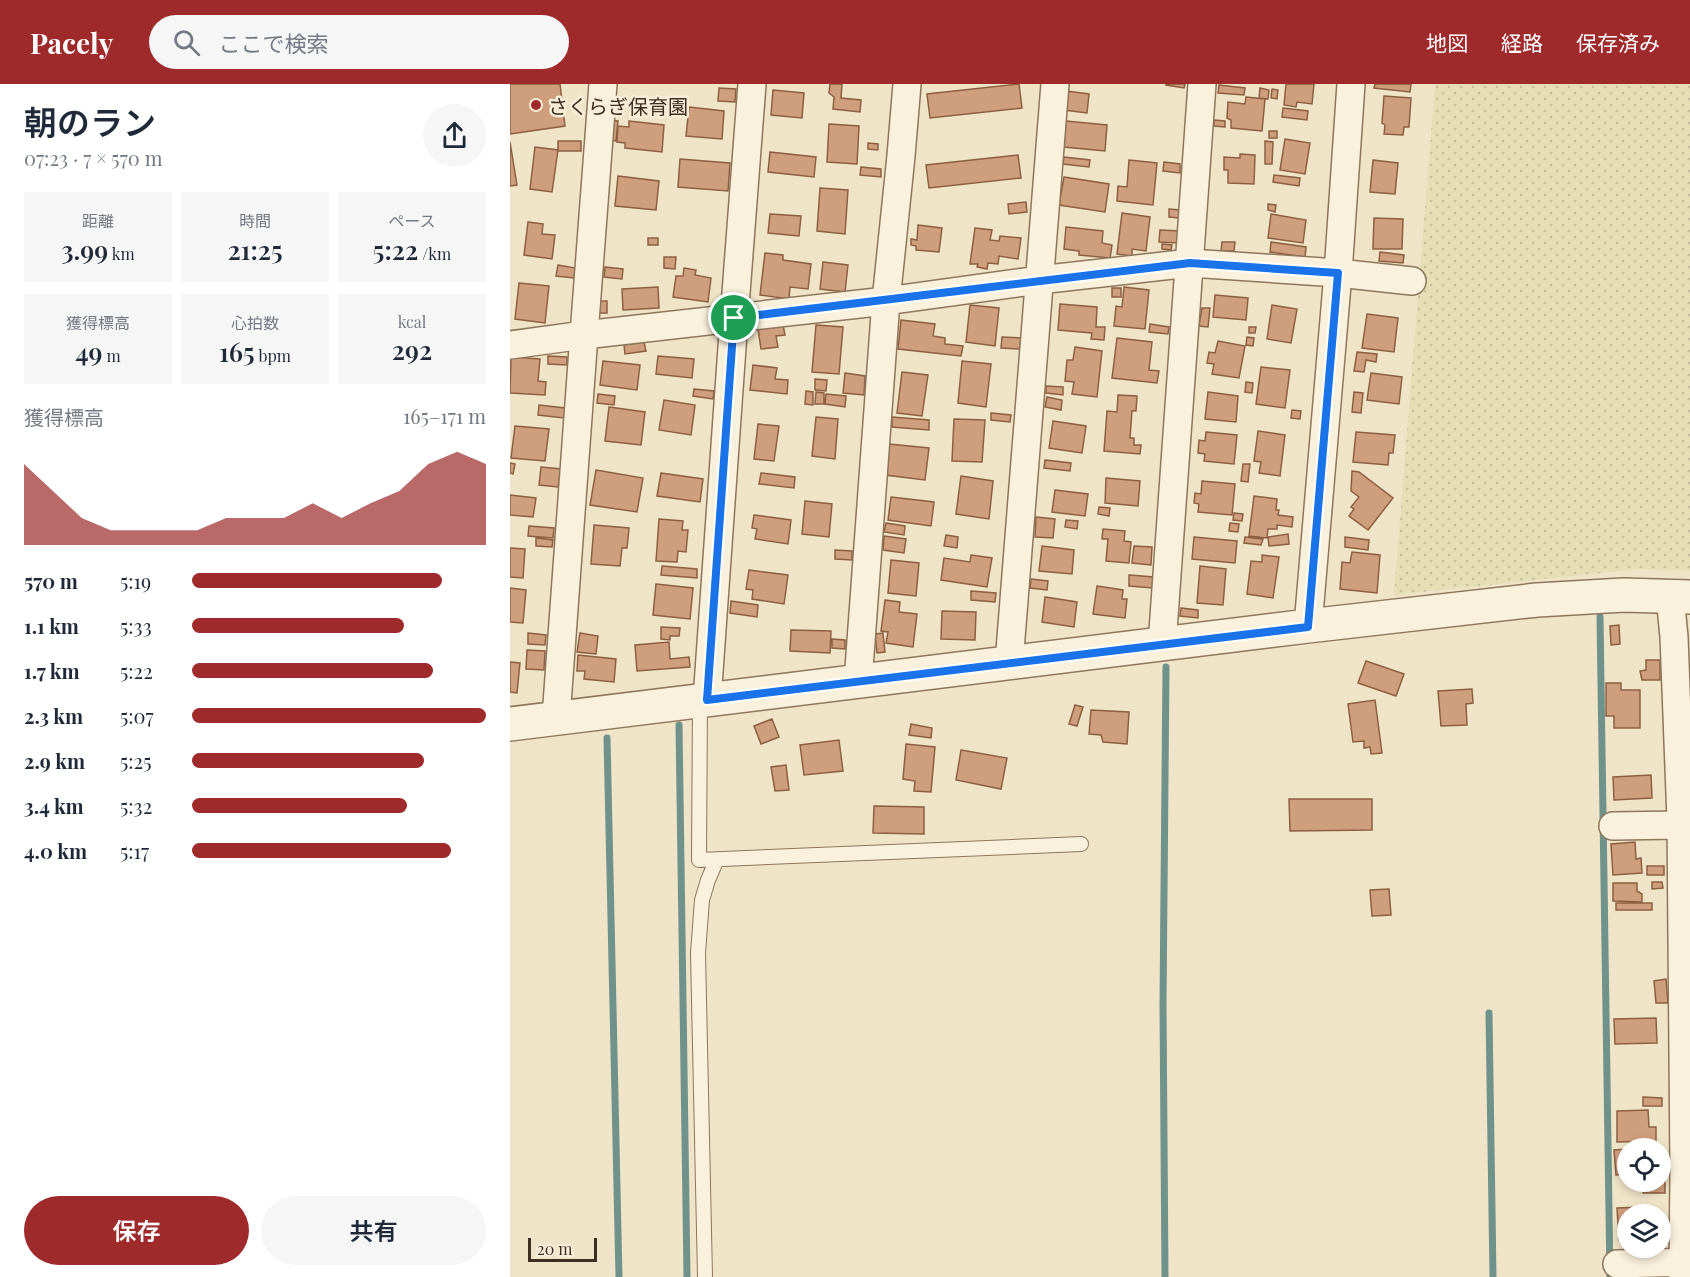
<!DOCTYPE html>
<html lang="ja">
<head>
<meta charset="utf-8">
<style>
	body { margin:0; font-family:"Playfair Display","Noto Sans JP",serif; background:#f6f6f7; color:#1f2937; height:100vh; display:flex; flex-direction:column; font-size:22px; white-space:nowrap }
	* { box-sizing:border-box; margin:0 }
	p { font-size:20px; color:#747a83 }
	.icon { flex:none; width:33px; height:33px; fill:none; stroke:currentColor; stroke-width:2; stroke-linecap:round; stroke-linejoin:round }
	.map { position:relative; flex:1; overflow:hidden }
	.panel { display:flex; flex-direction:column; background:#fff; width:510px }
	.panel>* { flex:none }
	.tools { position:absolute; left:1107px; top:1054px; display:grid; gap:12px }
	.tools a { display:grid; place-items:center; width:54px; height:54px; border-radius:50%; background:#fff; box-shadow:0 3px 9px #0003; font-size:30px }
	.scale { position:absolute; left:18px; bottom:15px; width:69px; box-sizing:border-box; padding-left:6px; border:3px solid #3d2e20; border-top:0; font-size:16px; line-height:21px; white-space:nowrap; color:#3d2e20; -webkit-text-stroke:4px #f7eed8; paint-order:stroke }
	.pin { position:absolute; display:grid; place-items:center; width:51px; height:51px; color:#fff; margin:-26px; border:3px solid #fff; border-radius:50%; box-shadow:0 2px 6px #0007 }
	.round { display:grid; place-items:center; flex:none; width:63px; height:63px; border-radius:32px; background:#f6f6f7 }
	.summary { display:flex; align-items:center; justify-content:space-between; height:102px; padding:0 24px }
	h1 { font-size:33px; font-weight:600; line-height:45px }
	.figures { display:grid; grid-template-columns:repeat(3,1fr); gap:9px; height:102px; padding:6px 24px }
	.figures div { display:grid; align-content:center; border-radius:0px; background:#f6f6f7; text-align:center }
	.figures b { font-size:26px; font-weight:600 }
	.figures small { font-size:16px; font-weight:400 }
	.figures p { font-size:16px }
	.chart { height:168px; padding:12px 24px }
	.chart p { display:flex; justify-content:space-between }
	.chart svg { width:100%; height:108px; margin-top:6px; fill:#9e2a2b; opacity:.7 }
	.primary-button { display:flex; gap:12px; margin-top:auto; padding:12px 24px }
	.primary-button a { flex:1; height:69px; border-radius:36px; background:#9e2a2b; color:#fff; font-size:24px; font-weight:600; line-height:69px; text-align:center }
	.primary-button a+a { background:#f6f6f7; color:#1f2937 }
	ul { padding:0 24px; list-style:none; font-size:20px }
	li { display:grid; grid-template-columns:96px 72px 1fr; align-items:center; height:45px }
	li i { height:15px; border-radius:8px; background:#9e2a2b }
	header { display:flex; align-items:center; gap:36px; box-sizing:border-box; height:84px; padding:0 30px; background:#9e2a2b; color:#fff }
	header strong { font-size:28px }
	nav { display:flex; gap:33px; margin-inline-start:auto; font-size:21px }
	.search { width:420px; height:54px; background:#f6f6f7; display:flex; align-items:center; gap:15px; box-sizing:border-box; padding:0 21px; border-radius:33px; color:#747a83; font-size:22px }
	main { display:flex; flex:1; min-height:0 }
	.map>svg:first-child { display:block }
	.farmland { fill:url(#farmland-dots) }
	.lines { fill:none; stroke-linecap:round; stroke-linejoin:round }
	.stream { stroke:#6f938a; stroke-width:7 }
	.building { fill:#cf9f7d; stroke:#8d5f41; stroke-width:1.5 }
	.service-casing { stroke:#8d765c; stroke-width:16 }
	.minor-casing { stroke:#8d765c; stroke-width:30 }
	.tertiary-casing { stroke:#8d765c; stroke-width:36 }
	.service { stroke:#faf1dc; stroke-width:14 }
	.minor { stroke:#faf1dc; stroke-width:27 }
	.tertiary { stroke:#faf1dc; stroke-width:33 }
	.route-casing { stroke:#fff; stroke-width:12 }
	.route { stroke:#1a73e8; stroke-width:8 }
	.poi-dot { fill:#9e2a2b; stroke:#f7eed8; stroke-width:2 }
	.labels { text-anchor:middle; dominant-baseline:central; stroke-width:5; stroke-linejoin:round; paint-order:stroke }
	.poi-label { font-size:20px; fill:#3d2e20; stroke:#f7eed8; text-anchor:start }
</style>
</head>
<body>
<header>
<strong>Pacely</strong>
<div class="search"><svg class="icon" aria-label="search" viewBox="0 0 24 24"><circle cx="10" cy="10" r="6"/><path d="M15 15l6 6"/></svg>ここで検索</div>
<nav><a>地図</a><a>経路</a><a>保存済み</a></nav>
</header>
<main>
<section class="panel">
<div class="summary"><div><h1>朝のラン</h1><p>07:23 · 7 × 570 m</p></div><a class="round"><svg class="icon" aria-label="share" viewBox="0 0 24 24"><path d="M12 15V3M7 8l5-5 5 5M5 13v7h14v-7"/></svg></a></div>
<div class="figures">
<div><p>距離</p><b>3.99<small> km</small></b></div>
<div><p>時間</p><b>21:25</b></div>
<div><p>ペース</p><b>5:22<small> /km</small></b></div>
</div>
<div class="figures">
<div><p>獲得標高</p><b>49<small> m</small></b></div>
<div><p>心拍数</p><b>165<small> bpm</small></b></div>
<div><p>kcal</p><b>292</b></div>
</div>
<div class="chart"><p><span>獲得標高</span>165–171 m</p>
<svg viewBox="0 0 160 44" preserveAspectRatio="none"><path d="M0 44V11L10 22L20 33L30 38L40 38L50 38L60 38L70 33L80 33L90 33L100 27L110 33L120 27L130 22L140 11L150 6L160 11V44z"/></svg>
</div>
<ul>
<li><b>570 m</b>5:19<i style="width:85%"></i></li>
<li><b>1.1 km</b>5:33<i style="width:72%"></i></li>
<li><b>1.7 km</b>5:22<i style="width:82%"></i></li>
<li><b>2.3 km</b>5:07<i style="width:100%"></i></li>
<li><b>2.9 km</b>5:25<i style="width:79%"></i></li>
<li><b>3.4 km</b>5:32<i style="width:73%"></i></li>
<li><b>4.0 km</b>5:17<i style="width:88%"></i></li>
</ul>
<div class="primary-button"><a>保存</a><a>共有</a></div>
</section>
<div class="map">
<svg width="1180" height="1193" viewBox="0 0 1180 1193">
	<defs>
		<pattern id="farmland-dots" width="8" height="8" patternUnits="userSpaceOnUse" patternTransform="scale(1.5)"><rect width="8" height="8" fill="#e6deb5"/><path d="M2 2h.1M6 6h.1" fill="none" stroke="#c6bf9b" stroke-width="1.8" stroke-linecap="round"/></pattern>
	</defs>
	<rect width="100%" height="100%" fill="#f0e4c8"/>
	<path class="farmland" d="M925 0H1180V487L1128 485 884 511Z"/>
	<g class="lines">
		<path class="stream" d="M1090 533 1100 1193
			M169 641 177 1193
			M97 654 109 1193
			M979 929 983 1193
			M655 1193 653 920 656 583"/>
	</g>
	<path class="building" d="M0 0H50L55 42 0 50Z
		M320 0H332L331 14 351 16 350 28 323 25 324 13 319 9Z
		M509 0 512 24 420 34 417 10Z
		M656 0H675L674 4 656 1Z
		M776 0H804L802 20 787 18 786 23 774 21Z
		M865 0H901L900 8 864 4Z
		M709 1 735 4 734 11 708 9Z
		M209 4 226 5 225 18 208 17Z
		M750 4 759 6 758 15 749 14Z
		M762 5 768 6 767 15 761 14Z
		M263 6 294 9 292 34 261 31Z
		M556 7 579 10 577 29 554 26Z
		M874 12 901 14 899 43H894L893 51 874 50 875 41 872 39Z
		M736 13 755 15 752 47 721 44V36L717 34 718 18 735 20Z
		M179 23 214 27 212 55 176 52Z
		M773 24 798 27 797 36 772 33Z
		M99 36 108 37 106 57 97 56Z
		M704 36 715 37V43L704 42Z
		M119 37 154 41 152 68 115 64V59L107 58 108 42 119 43Z
		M556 37 597 41 595 67 554 63Z
		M319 40 349 42 347 80 317 78Z
		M759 47H767V54H759Z
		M775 55 800 59 795 90 770 86Z
		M48 57H71V67H48Z
		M755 57 763 58 762 80H755Z
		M0 58 7 101 0 102Z
		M358 59 368 60V66L358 65Z
		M25 63 48 66 42 108 20 105Z
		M260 68 306 73 304 93 258 88Z
		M730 70 745 71 744 100 718 99V86H714V73L730 74Z
		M508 71 511 94 419 104 416 81Z
		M554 73 580 76 579 83 553 80Z
		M170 75 220 79 218 107 168 103Z
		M619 76 647 79 643 121 607 117 608 102 617 103Z
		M863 76 888 79 885 110 860 108Z
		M654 78 670 80V89L653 87Z
		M351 83 371 85V93L350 91Z
		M764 91 790 94 789 102 763 98Z
		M108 92 149 97 146 126 105 122Z
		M554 93 599 100 595 128 549 121Z
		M310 104 338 106 335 150 307 147Z
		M516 118 517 128 499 130 498 120Z
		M758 120 766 121 765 128 758 126Z
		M659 125 670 126 669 134 659 133Z
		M612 129 640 133 636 167 622 165V172L607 170Z
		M260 130 291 132 289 152 258 149Z
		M761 130 796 136 793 159 758 154Z
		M864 134 893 135 892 165H863Z
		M18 138 33 140 32 150 45 151 42 175 14 171Z
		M408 141 432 144 429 168 406 166V162L401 161V155L407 156Z
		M556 143 593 147 592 159 602 161 600 174 569 171V167L554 165Z
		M465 144 482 146 480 156 489 157 490 152 511 154 508 175 489 172 488 180 478 179 477 185 467 183 468 180H460Z
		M650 146 670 147 669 159 649 158Z
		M138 154H148V161H138Z
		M712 158H725L724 167H711Z
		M761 158 796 163 795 173 760 168Z
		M652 160 662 161 661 166 652 165Z
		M870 168 894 171 893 179 869 177Z
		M255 169 273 171V176L301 180 298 205 280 203 279 215 250 211Z
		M154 173H166L165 185 154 184Z
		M313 178 338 181 335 208 310 205Z
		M48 181 65 184 64 194 46 192Z
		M95 183 113 185 112 195 94 193Z
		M174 184 186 186 185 191 201 194 198 218 163 213 166 192H173Z
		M9 199 39 202 35 239 5 235Z
		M148 203 149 224 113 226 112 205Z
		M614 203 639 206 635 245 604 242 606 222 612 223Z
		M602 204H611V213H602Z
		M705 211 738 214 736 236 703 233Z
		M88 217H97V229H88Z
		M550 220 587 223 586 243H595L594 256 581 255 582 249 548 246Z
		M460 221 489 224 485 262 456 258Z
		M762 221 787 225 781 259 757 255Z
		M692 224H700L698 243 689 242Z
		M857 230 888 234 884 268 852 264Z
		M391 236 425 240 423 252 435 254V260L453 262 451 272 388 265Z
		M640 240 659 243 658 250 639 248Z
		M273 241 275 251 266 252 268 263 251 265 248 245Z
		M306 241 333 243 329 290 302 288Z
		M739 243H746L745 249H739Z
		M492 253 511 254 510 265 491 264Z
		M737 253 744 254 743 262 736 261Z
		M607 254 642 258 639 286 649 287 647 299 602 294Z
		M708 257 735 262 729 294 702 290 704 280 697 279 699 268 705 269Z
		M134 258 136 267 115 270 114 261Z
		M565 263 592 267 587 313 562 310 564 298 555 297 557 276H563Z
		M847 268 867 270 866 278 856 276 854 288 844 287Z
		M38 272 57 273V281L38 280Z
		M148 272 184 275 182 294 146 290Z
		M1 273 30 275 28 297 36 298 35 311 0 309Z
		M93 277 130 281 127 306 90 301Z
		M452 277 481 280 476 323 448 319Z
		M243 281 267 284 265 295 278 296 277 310 240 306Z
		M751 283 780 286 775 324 746 320Z
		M392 288 418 291 412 332 387 329Z
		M335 289 355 292 354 311 333 309Z
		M861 289 892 293 889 320 857 316Z
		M305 295 317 296 316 307 305 306Z
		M736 298 743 299 742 309 735 308Z
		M536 302 553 303V311L536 309Z
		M184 305 204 307 203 315 183 312Z
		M296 307 303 308V321L295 320Z
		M306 308 314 309V320H305Z
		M698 308 728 312 726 338 695 335Z
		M844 308 853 309 851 329 842 328Z
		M88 310 105 312 104 321 87 319Z
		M316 310 336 312 335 323 315 320Z
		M608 311 627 312 626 327H622L620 354H624V361H631L630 370 594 367 597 327 607 328Z
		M537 313 552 316 551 326 535 323Z
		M154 316 185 321 181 351 149 346Z
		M29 321 55 324 54 334 28 331Z
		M99 323 135 328 131 361 95 357Z
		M782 326 791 327 790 335 781 334Z
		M481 329 501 331 500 338 481 336Z
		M306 333 328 335 325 375 302 372Z
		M382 333 419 336V346L382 343Z
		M444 335 475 336 472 378 442 377Z
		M543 337 576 342 572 369 539 364Z
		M248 340 269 342 264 377 244 375Z
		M5 342 39 345 35 377 1 374Z
		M748 347 775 351 770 392 749 389 751 378 744 377Z
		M696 348 727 351 724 380 694 377 695 370 688 369 689 356 695 357Z
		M846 348 885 351 883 369H879L878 381 843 378Z
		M379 360 419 364 415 396 375 391Z
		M535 376 561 379 560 387 534 384Z
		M0 379 5 380 3 390 0 389Z
		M733 380H740L738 398 731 397Z
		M31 383 51 385 48 403 29 401Z
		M86 386 133 394 127 428 80 421Z
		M842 387 849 388 883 414 858 446 839 432 844 425 841 423 849 413 841 407Z
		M151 389 193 395 190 418 147 412Z
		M251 389 285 393 284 404 249 400Z
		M451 392 483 397 479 435 446 430Z
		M596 394 630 397 628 422 595 419Z
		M692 397 725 400 722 431 688 428 689 420 684 419 685 409 691 410Z
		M545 406 578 410 575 432 542 428Z
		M0 411 26 414 23 433 0 431Z
		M744 412 767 415 766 426H769L768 431 783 433 782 443 767 441V445H758L757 454 739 452Z
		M381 413 424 418 421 442 378 436Z
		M295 417 322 420 319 453 292 450Z
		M589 423 600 424 599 432 588 430Z
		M724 429 733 430 732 437 723 436Z
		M244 431 281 436 278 460 245 455 247 445 242 444Z
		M526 433 545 435 543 454 525 453Z
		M149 435 173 437 172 446H178L176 468 168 467 167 478 146 477Z
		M556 436 568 437 567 445 555 443Z
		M376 439 395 442 394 451 374 448Z
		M720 439 729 440 728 448 719 447Z
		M84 441 119 444 117 464H112L110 482 81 480Z
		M19 442 44 444 43 454 18 452Z
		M593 445 615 447 614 457 621 458 619 479 596 477 598 455H592Z
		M778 450 779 460 759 462 758 453Z
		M436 451 448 453 447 464 434 462Z
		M374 452 396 455 394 469 373 466Z
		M684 453 727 457 725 479 682 475Z
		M735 453 753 455 751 461 734 459Z
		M835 453 859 456 858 466 835 463Z
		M26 454 43 456 42 463 26 462Z
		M532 462 564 466 562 490 529 487Z
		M624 462 642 463 641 481 622 479Z
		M0 464 15 465 13 494 0 493Z
		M325 466 342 467V476L325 475Z
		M842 468 870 471 867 509 830 505 832 478 840 479Z
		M461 471 482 474 477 503 431 496 434 474 460 478Z
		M752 471 769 473 763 514 737 510 741 477 752 478Z
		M381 476 409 479 406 512 378 509Z
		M152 482 187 485V494L151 491Z
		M690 482 716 485 713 521 687 519Z
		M239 486 278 491 274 520 242 515 243 506 236 505Z
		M619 491 644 493 643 504 619 502Z
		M521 495 538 497 537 506 520 504Z
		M146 500 183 504 180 535 143 531Z
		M587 502 613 506 612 515H617L615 534 583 530Z
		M0 504 16 506 13 539 0 538Z
		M461 507 486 509 485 518 461 516Z
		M535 513 567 518 564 543 532 538Z
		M375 516 390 518 389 528 407 530 403 563 376 559 378 548 371 547Z
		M221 517 248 521 247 533 220 529Z
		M671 524 688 526V534L670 532Z
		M432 527 466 528 465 556 431 555Z
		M1109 541 1110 560 1101 561 1100 542Z
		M151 543 170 544 169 552H160V556L151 555Z
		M281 546 321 547 320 569 280 567Z
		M18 549 36 551 35 561 18 560Z
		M70 549 88 552 86 570 67 568Z
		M373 549 375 568 367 569 365 550Z
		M322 555 335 556V565L322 564Z
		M159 558 160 575 179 573 180 583 127 587 125 561Z
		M17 566 35 567 34 586 16 585Z
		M68 571 106 575 104 598 74 595 75 587H67Z
		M1136 576H1150V596H1132L1130 587 1136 586Z
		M856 577 894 590 886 612 848 599Z
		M0 578 10 579 7 609 0 608Z
		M1096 599H1111V606H1130V644H1104V632H1096Z
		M962 605 963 619 956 620 957 641 931 642 928 607Z
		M865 616 872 669 861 670 860 663 854 664V657L843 658 838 620Z
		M565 621 573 623 567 642 559 640Z
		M581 626 619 628 617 660 593 658 591 651 579 650Z
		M262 635 269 653 251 660 244 642Z
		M401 640 422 644 421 654 399 651Z
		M329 656 333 687 294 691 290 661Z
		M396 660 425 663 421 708 404 707 405 697 393 695Z
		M451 666 497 674 491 705 446 696Z
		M276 681 279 706 265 707 261 683Z
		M1141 691 1142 714 1104 716 1103 693Z
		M779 715H862V746L780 747Z
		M364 722 414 723V750L363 749Z
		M1125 758 1126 775 1131 774 1132 789 1103 791 1101 760Z
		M1137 782H1154V791H1137Z
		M1142 798H1152L1153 804 1142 805Z
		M1103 799H1127V807L1132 810V818L1103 817Z
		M879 805 881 831 862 832 860 806Z
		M1106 819H1142V826H1106Z
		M1156 895 1158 919H1146L1144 897Z
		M1146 934 1147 959 1105 960 1104 935Z
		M1133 1013 1152 1014V1022H1133Z
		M1138 1026 1139 1043H1146V1057L1107 1058V1027Z
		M1118 1065V1090L1106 1091 1104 1066Z
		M1150 1077H1157V1091H1150Z
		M1133 1098H1155V1109H1133Z
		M1132 1123V1131H1118V1155L1109 1156 1107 1124Z"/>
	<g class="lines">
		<g class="service-casing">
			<path id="service" d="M190 617 189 776 571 760
				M195 1193 188 869 192 816 198 796 207 775"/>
		</g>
		<g class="minor-casing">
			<path id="minor" d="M0 261 74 251 376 217 529 196 680 179 828 189 902 197
				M1160 512 1164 553 1171 736 1174 1087 1173 1193
				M798 542 828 189 841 0
				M652 561 692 0
				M499 579 545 0
				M348 598 376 217 391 72 397 0
				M197 616 224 235 242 0
				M46 634 74 251 93 0
				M1103 742 1170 741
				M1107 1180 1180 1178"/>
		</g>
		<g class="tertiary-casing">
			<path id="tertiary" d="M0 640 798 542 1027 516 1114 511 1180 513"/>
		</g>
		<use href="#service" class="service"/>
		<use href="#minor" class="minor"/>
		<use href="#tertiary" class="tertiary"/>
	</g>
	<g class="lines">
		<g class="route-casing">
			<path id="route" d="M680 179 828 189 798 543 197 616 224 234C376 217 528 196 680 179Z"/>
		</g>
		<use href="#route" class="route"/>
	</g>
	<circle class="poi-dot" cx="26" cy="21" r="6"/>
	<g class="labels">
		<g class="poi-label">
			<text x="38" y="21">さくらぎ保育園</text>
		</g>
	</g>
</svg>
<div class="tools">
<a><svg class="icon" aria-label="locate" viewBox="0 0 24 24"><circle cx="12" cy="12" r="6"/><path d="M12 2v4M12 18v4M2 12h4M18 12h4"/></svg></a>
<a><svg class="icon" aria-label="layers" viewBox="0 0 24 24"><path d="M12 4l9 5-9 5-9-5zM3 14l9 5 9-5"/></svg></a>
</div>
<div class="scale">20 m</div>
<div class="pin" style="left:224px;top:234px;background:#1e9e55"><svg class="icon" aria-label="arrive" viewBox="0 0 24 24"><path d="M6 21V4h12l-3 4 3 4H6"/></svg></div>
</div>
</main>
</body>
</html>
